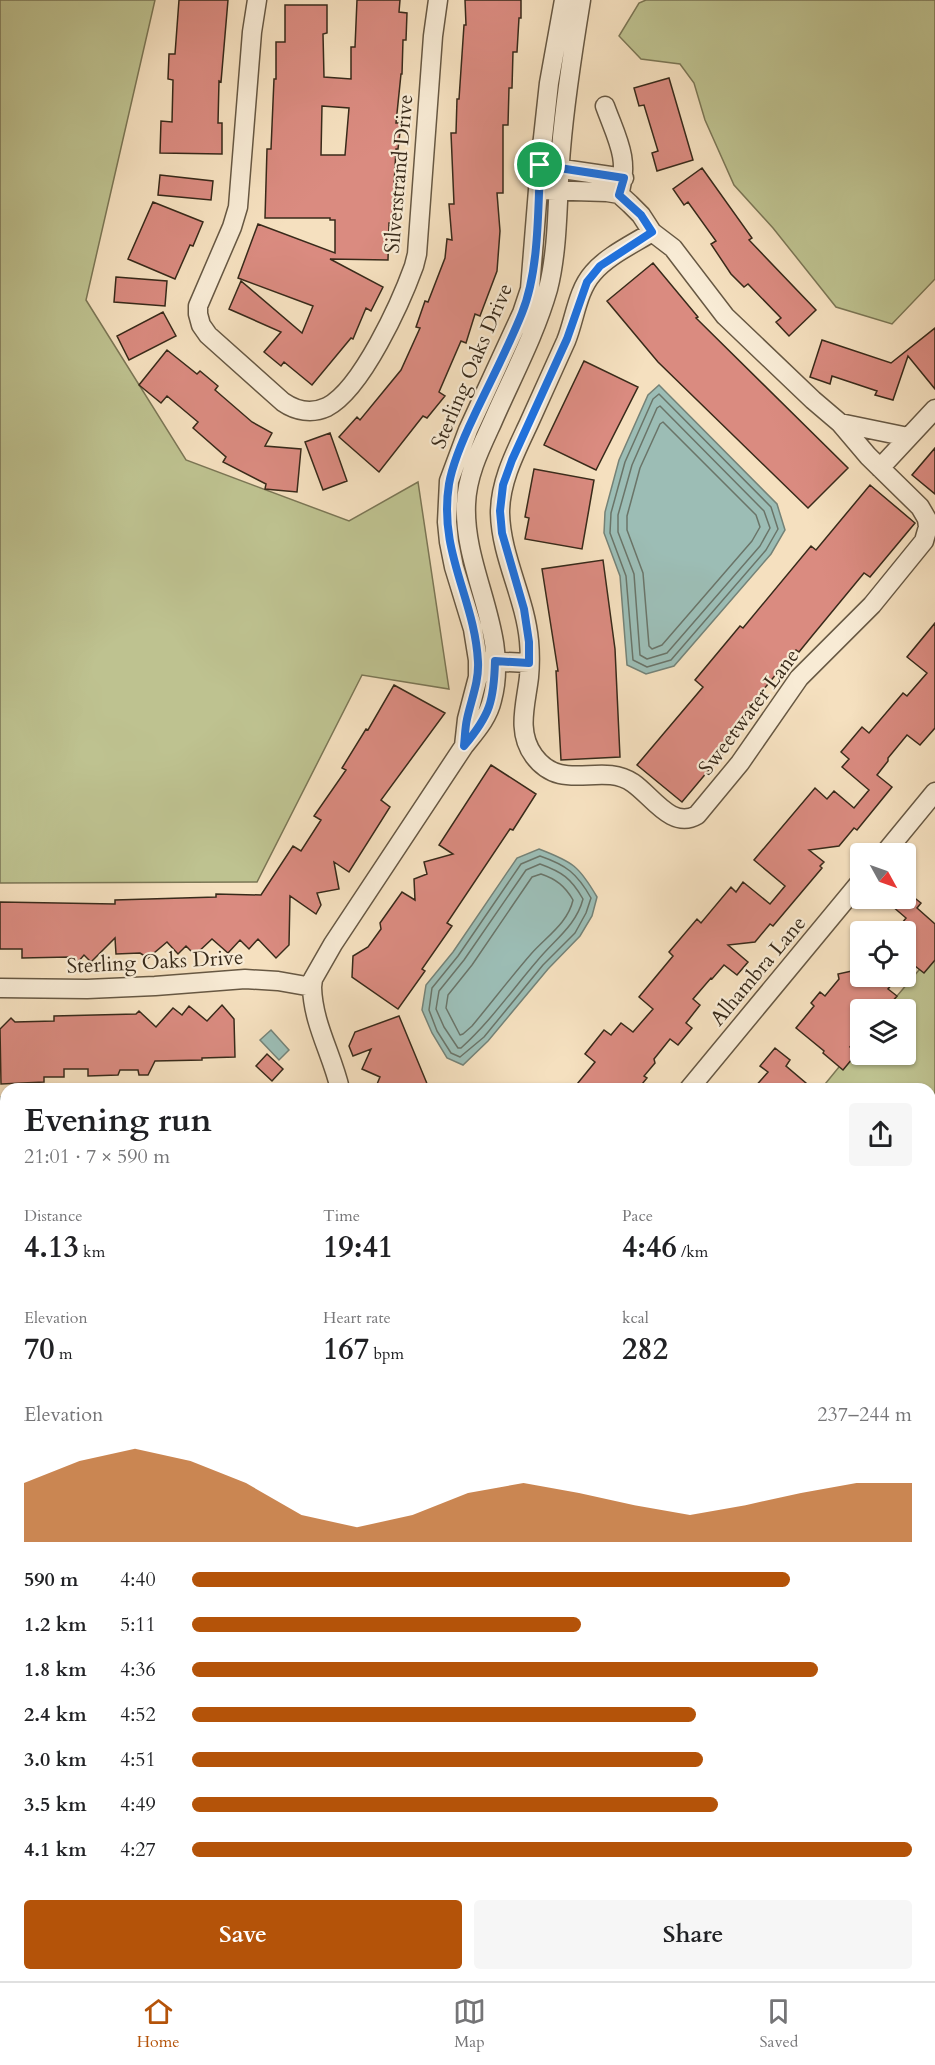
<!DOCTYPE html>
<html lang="en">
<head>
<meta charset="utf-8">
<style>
	body { margin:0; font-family:Cardo,serif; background:#f6f6f6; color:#202124; height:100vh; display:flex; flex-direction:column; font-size:22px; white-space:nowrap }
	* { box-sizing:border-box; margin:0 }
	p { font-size:20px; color:#757577 }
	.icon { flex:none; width:33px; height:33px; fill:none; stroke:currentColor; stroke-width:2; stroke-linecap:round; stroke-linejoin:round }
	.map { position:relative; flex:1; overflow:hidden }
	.details { position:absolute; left:0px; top:1083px; width:936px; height:898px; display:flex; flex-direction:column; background:#fff; border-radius:18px 18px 0 0; box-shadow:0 2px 4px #0004 }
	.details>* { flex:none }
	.needle { width:39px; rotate:130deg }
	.fabs { position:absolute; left:850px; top:843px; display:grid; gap:12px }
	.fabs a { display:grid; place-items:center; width:66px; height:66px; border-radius:6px; background:#fff; box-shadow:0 2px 4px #0004; font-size:30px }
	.pin { position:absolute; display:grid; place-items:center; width:51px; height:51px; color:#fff; margin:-26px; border:3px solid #fff; border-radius:50%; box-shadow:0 2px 6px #0007 }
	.round { display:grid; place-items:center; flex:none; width:63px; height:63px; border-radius:6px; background:#f6f6f6 }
	.overview { display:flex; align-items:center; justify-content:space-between; height:102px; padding:0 24px }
	h1 { font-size:33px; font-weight:700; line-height:45px }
	.figures { display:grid; grid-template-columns:repeat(3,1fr); gap:9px; height:102px; padding:6px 24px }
	.figures div { display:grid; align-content:center }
	.figures b { font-size:30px; font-weight:700 }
	.figures small { font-size:16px; font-weight:400 }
	.figures p { font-size:16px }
	.chart { height:168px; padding:12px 24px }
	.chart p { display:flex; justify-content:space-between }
	.chart svg { width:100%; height:108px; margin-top:6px; fill:#b45309; opacity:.7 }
	.cta { display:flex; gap:12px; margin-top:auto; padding:12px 24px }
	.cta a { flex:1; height:69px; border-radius:6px; background:#b45309; color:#fff; font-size:24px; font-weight:700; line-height:69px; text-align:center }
	.cta a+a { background:#f6f6f6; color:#202124 }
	ul { padding:0 24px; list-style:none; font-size:20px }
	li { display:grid; grid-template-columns:96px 72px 1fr; align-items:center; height:45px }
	li i { height:15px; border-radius:8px; background:#b45309 }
	.tab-bar { display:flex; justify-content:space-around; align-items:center; height:84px; border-top:2px solid #e0e0e0; background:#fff; font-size:16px; color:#757577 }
	.tab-bar a { display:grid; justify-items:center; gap:3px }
	.tab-bar .selected { color:#b45309 }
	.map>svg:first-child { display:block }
	.green { fill:#bec290; stroke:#7b7655; stroke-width:1.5 }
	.water { fill:#9cbdb5; stroke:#748277; stroke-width:1.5 }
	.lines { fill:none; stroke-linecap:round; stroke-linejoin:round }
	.shore { stroke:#6a7468; stroke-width:1.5 }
	.building { fill:#da8b80; stroke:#382a1a; stroke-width:1.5; fill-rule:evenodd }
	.service-casing { stroke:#675843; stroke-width:12 }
	.minor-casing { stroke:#675843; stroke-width:21 }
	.service { stroke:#f8ebd5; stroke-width:9 }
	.minor { stroke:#f8ebd5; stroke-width:18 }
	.route-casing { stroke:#fff; stroke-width:12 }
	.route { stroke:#1a73e8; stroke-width:8 }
	.labels { text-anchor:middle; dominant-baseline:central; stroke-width:4.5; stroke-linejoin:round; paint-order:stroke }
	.street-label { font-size:21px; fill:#382a1a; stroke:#f8ebd5 }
</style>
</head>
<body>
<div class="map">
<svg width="935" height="1981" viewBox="0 0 935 1981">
	<rect width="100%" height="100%" fill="#f5e0bf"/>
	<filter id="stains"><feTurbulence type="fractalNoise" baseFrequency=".00333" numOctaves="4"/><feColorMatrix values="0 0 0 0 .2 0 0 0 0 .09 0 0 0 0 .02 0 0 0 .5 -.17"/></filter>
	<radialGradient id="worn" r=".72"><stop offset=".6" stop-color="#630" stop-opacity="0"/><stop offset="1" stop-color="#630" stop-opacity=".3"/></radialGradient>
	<path class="green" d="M0 0H155L86 300 186 460 349 521 418 482 449 689 362 675 257 882 0 883Z
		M646 0H935V279L892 324 836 307 773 228 734 185 705 120 694 83 680 64 641 59 619 36 639 3Z
		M935 951V1173L930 1177V1089H821L861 1040V1054H906V1010L886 1009Z
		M0 1730 6 1732V1791L0 1790Z
		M6 1840V1869L0 1864V1848Z
		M935 1923V1981H892L896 1976H930V1933Z
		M186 1976H537L544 1981H183Z"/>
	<path class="water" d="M659 385 777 504 785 530 771 554 674 666 646 674 627 665 620 576 604 533 605 512 619 460 648 395Z
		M539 849C573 862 579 866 597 897L592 916 580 936 548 969 488 1041 463 1065 447 1058 432 1033 422 1010 426 985 453 952 517 858Z
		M271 1030 289 1050 279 1060 260 1040Z
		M0 1097H6V1343L0 1351Z
		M86 1976H186L183 1981H92Z"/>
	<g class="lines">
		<path class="shore" d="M659 394 771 507 778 529 766 550 671 660 647 667 633 660 626 576 610 533 611 513 625 462 653 399Z
			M660 406 764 511 770 528 760 546 667 653 647 659 640 655 634 574 618 532V515L632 465 657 408Z
			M663 422 756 515 760 527 752 541 662 645 652 649 649 646 643 573 627 530V516L640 468 660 424Z
			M540 856C566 865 577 873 591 898L586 913 575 933 543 965 484 1037 460 1057 451 1053 437 1031 429 1010 432 988 458 956 521 864Z
			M540 864C562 872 571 878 583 899 576 926 554 940 537 961 512 990 490 1022 461 1048H458L444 1027 436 1009 439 991 464 960 526 870Z
			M541 874C556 879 565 886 573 900 568 923 546 937 531 954 511 977 492 1002 472 1026L463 1034 460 1035 446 1008 448 995 472 965 532 877Z"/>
	</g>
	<path class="building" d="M179 0H228L221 82 219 81 218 123H222V154L160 153 161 121 172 122 173 80 168 79 169 54H175Z
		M357 0H400L399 12 407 13 406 40H403L402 74H401L396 123H401L398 149H396L392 223H389L388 260 330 259 383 287 371 311 366 308 353 339 351 338 312 385 284 362 281 366 264 352 281 332 229 309 241 281 302 333 313 306 238 278 258 224 335 253V220H330V218H265L267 149H271L274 79H276V42H285V5H327V33L323 34 324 77 351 79V47H355ZM322 106 349 108 345 155H321Z
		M465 0H521V18H519L517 52H513L512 88H509L508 125H503V193H497L500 231 497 271 480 316 475 314 466 343 461 341 439 392 445 396 427 418 423 416 379 472 339 437 357 417 360 420 401 370 420 328 416 327 425 301 428 302 445 258 447 239 452 240 449 204H454L451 133H456L457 99H459L464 25H466Z
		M669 78 693 160 657 171 652 153 658 151 644 105 639 106 634 88Z
		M702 168 752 238 749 240 816 310 789 336 776 322 781 318 748 284 744 287 731 274 711 244 716 241 688 202 684 205 673 189Z
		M160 175 213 181 211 200 158 195Z
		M153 202 203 222 193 246 190 245 175 279 128 259Z
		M653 263 698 317 696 318 848 468 808 508 658 362 607 301Z
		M116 277 167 281 165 306 114 302Z
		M163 312 176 336 129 360 117 336Z
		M935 328V389L908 356 893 400 875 395 877 391 832 376 830 384 810 377 822 340 891 363Z
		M167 350 197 374 200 371 218 386 215 390 252 422 272 433 265 446 301 449 297 492 265 489 266 484 223 462 226 457 193 428 198 422 167 396 161 403 139 385Z
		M584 361 638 387 596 470 544 445Z
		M330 433 347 481 323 490 305 442Z
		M935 448V494L912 475Z
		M534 469 594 480 582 549 525 539 529 518 525 517Z
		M870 485 915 523 870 577 864 573 812 636 799 652 796 650 732 728 739 734 682 802 637 765 703 687 695 680 740 626 743 628 811 546 816 550Z
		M603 560 615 649 620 757 561 760 556 671H558L542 569Z
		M935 623V728L920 745 907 735 888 758V761L877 775 892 787 857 830 854 828 839 846 809 850 824 862 820 866 822 868 773 926 770 924 755 942 728 945 748 962 737 975 724 965 712 979 711 978 693 999 700 1005 686 1023 692 1028 678 1045 670 1039 654 1059 655 1063 644 1076 647 1078 638 1089H573L595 1062 585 1054 604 1030 611 1035 621 1023 633 1032 653 1009 639 997 673 956 669 952 697 919 701 923 731 887 736 892 743 882 770 904 785 886 754 860 815 788 827 799 834 791 854 808 869 790 842 767 849 759 841 752 862 727 869 733 903 693 907 696 927 673 907 657Z
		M394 685 445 713 381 800 390 807 349 872 334 862 339 889 317 893 321 905 316 914 290 896 289 945 276 958 258 939 249 949 240 940 228 953 212 939 195 955 186 946 178 954 167 942 148 958 140 953 116 954 115 938 91 962 84 955 77 963 70 957 22 958V949H0V902L115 904V900L216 897V894L261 895 293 846 301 851 321 820 314 816 346 770 342 768 366 729 368 730Z
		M491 765 536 794 513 830 510 829 447 923 452 926 422 969 425 971 398 1009 352 977 353 956 368 947 381 929 380 923 402 892 415 900 414 879 427 874 424 862 453 854 439 845Z
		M906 891 921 903 917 908 935 924V960L924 973 906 959V932H895L906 918 892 906 899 898H906Z
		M861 969V977L899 976 888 989 897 996 885 1010H861V1027L856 1033 859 1035 850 1047 857 1053 843 1070 823 1053 824 1051 796 1028 814 1006 811 1003 820 992 825 996 839 979 838 974Z
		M222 1005 234 1019 235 1057 202 1058V1060L155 1061 148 1075H139L138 1070H120L118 1075 88 1076V1069H64V1077H44V1082L1 1084 0 1029 11 1018 15 1022 54 1021V1016L136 1014 139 1011 156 1027 173 1008 182 1015 189 1006 207 1021Z
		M399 1016 428 1086 420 1089H375L380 1077 362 1069 371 1049 353 1056 349 1046 355 1032Z
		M775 1048 790 1060 786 1066 813 1089H753L768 1072 760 1066Z
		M267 1054 283 1069 272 1081 256 1066Z"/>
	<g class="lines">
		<g class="service-casing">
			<path id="service" d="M930 1169 935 1163
				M209 1981 211 1976"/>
		</g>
		<g class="minor-casing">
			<path id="minor" d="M257 0 252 32 238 207 232 227 198 306V314L201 325 208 335 283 402C296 411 312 414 327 407 362 389 401 302 414 266L417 254 433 36 438 0
				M564 0 549 83 540 165 530 289 522 313 468 430 449 481 447 522 449 542 454 567 473 629 478 660V677L467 719 464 746C475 732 488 718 492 700 510 633 463 571 466 504 467 475 480 449 492 423 511 379 535 335 548 289 559 246 557 193 561 149 565 99 573 49 581 0
				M605 106C617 139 630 159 619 194
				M549 167 624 178
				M539 190 607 192 619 194 630 204 641 215 652 232 673 248 725 316 813 400 840 423 868 456 920 507 927 519 928 527 924 541 872 605 799 678 740 763 697 815C672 830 652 796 633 783 601 761 562 794 534 756 516 732 526 704 529 677 530 666 530 652 529 641 525 597 501 557 500 513 500 481 516 451 529 423 541 396 554 368 566 341 575 319 577 291 593 273 607 256 633 244 652 232
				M840 423 908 437
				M880 468 935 409
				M483 661 529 663
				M884 854 935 792
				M312 987 313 979 333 944 464 746
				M0 988 87 989 155 986 245 979 278 981 312 987C313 1024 332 1054 340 1089
				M689 1089 861 881
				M930 1341 935 1335
				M930 1428 935 1433
				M0 1527 6 1522
				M930 1714 935 1708
				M0 1904 6 1896"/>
		</g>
		<use href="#service" class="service"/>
		<use href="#minor" class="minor"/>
	</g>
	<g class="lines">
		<g class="route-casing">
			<path id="route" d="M540 165 624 178 619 195 641 215 652 232 600 266 587 282 567 339 512 460 503 485 500 511 502 533 524 609 529 642V663L495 661C494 701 490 715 464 746 465 737 465 728 467 719 471 700 479 682 478 662 475 599 438 552 449 484 453 461 464 437 474 416 490 382 508 348 522 313 539 271 538 211 540 165Z"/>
		</g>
		<use href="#route" class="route"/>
	</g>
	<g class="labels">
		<g class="street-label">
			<text transform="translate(399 174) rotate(-85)">Silverstrand Drive</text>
			<text transform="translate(472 366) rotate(-67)">Sterling Oaks Drive</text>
			<text transform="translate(749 712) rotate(-53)">Sweetwater Lane</text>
			<text transform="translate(155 962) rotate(-3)">Sterling Oaks Drive</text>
			<text transform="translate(758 971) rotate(-50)">Alhambra Lane</text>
		</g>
	</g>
	<rect width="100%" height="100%" filter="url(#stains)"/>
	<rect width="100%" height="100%" fill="url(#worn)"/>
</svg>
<div class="fabs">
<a><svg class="needle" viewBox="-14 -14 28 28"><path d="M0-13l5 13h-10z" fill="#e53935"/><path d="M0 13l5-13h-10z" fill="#757577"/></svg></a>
<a><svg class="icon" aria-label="locate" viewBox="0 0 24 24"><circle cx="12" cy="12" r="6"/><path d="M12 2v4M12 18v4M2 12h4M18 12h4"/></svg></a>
<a><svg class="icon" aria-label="layers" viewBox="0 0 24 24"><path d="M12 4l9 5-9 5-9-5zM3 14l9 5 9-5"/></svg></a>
</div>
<div class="pin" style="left:540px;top:165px;background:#1e9e55"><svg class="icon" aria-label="arrive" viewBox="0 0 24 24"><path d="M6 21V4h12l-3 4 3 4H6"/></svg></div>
<section class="details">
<div class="overview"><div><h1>Evening run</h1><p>21:01 · 7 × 590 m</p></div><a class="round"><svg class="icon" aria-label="share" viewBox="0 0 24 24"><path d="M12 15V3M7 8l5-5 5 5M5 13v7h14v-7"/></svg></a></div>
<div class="figures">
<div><p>Distance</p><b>4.13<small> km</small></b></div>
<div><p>Time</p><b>19:41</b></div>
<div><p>Pace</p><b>4:46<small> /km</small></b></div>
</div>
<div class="figures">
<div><p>Elevation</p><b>70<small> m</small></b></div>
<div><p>Heart rate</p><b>167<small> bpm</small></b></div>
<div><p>kcal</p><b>282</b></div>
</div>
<div class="chart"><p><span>Elevation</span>237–244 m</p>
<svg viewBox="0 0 160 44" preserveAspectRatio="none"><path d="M0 44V20L10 11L20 6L30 11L40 20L50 33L60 38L70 33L80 24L90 20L100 24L110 29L120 33L130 29L140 24L150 20L160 20V44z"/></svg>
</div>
<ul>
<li><b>590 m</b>4:40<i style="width:83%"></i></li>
<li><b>1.2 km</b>5:11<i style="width:54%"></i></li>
<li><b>1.8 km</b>4:36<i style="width:87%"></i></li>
<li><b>2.4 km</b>4:52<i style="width:70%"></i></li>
<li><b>3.0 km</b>4:51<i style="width:71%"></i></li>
<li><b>3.5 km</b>4:49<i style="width:73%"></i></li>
<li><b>4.1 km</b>4:27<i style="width:100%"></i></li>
</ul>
<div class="cta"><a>Save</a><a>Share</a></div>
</section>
</div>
<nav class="tab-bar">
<a class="selected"><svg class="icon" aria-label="home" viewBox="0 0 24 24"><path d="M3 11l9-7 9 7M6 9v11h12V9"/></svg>Home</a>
<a><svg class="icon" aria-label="map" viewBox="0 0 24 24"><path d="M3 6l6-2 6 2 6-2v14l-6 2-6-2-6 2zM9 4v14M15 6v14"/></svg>Map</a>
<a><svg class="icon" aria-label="saved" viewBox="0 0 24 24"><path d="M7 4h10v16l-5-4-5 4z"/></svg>Saved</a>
</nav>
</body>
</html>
